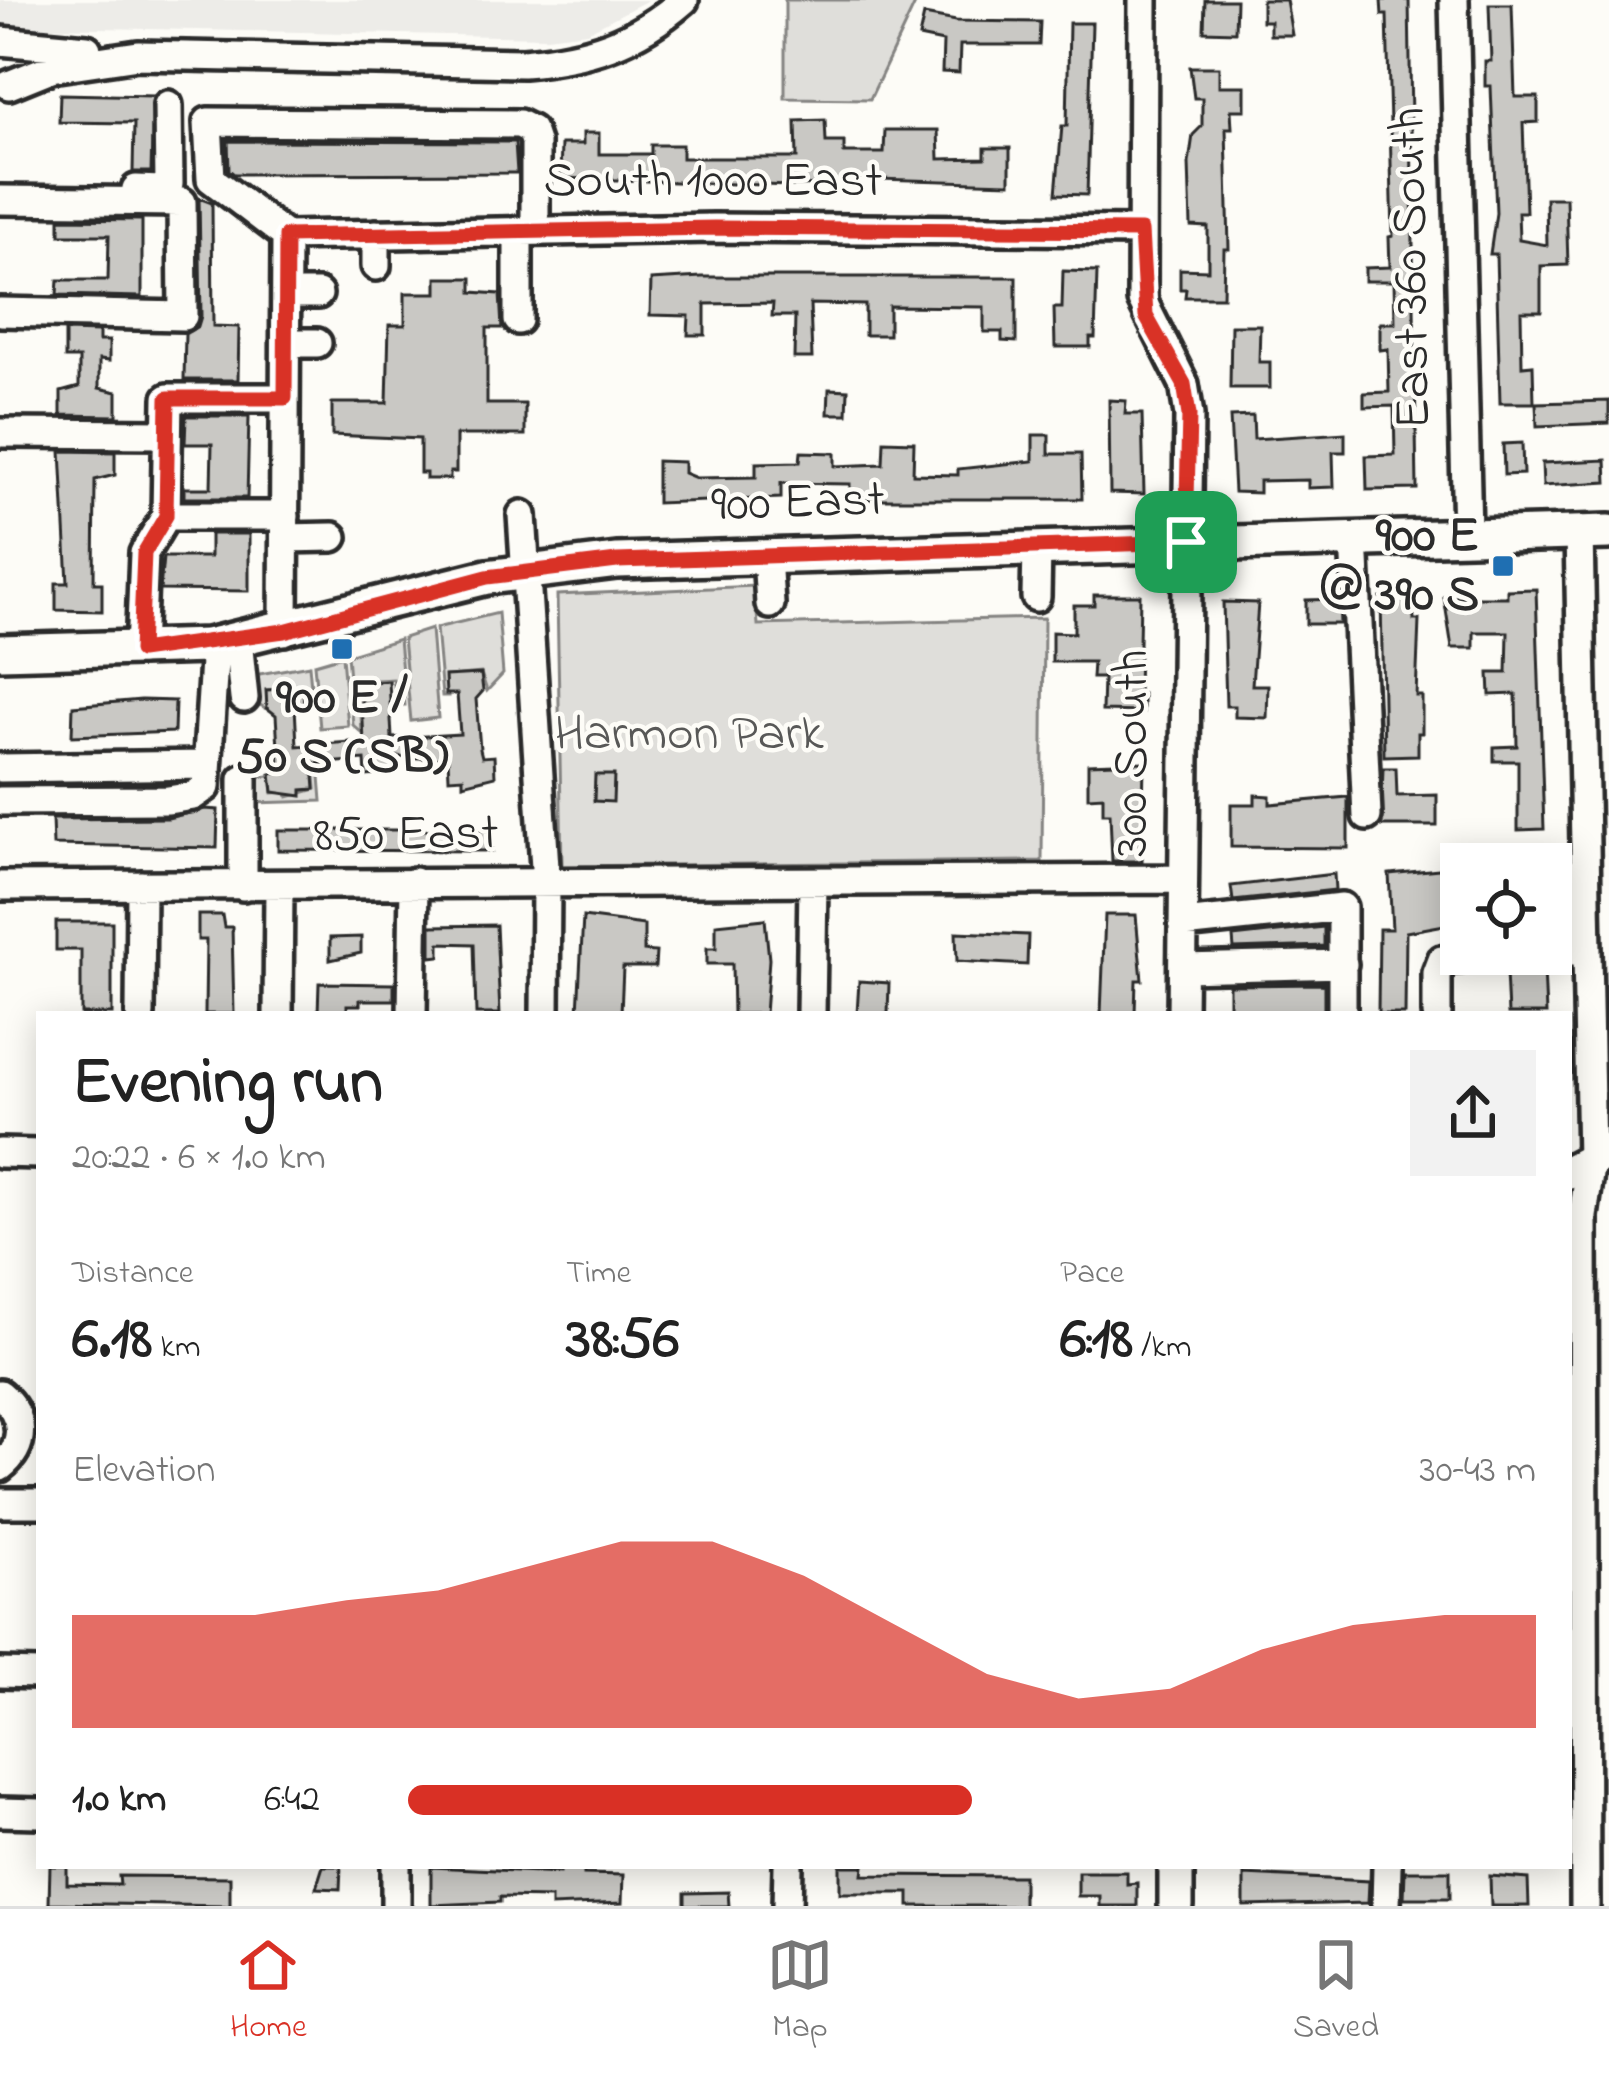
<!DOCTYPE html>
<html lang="en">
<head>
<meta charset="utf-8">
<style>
	body { margin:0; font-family:"Indie Flower",sans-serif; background:#f2f2f2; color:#222; height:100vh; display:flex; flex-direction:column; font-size:45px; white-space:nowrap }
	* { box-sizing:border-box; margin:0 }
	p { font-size:39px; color:#767676 }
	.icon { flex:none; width:66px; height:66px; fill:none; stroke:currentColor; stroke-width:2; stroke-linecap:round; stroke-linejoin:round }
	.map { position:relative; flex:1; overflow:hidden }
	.panel { position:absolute; left:36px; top:1011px; width:1536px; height:858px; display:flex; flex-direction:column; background:#fff; border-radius:0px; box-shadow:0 6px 30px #0003 }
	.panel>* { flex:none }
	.tools { position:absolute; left:1440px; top:843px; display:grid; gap:24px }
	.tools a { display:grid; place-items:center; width:132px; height:132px; border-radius:0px; background:#fff; box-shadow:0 6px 30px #0003; font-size:60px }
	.pin { position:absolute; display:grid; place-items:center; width:102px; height:102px; color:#fff; margin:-51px; border-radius:24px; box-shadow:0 6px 18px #0006 }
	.round { display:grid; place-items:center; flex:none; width:126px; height:126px; border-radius:0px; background:#f2f2f2 }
	.head { display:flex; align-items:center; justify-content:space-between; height:204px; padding:0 36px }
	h1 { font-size:66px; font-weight:700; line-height:90px }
	.figures { display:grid; grid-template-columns:repeat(3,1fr); gap:18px; height:204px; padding:12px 36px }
	.figures div { display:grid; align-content:center }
	.figures b { font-size:60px; font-weight:700 }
	.figures small { font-size:33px; font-weight:400 }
	.figures p { font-size:33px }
	.chart { height:336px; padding:24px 36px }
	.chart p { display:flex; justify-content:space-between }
	.chart svg { width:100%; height:216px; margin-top:12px; fill:#d93025; opacity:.7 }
	ul { padding:0 36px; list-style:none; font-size:39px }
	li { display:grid; grid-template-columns:192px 144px 1fr; align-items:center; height:90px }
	li i { height:30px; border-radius:15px; background:#d93025 }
	.tab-bar { display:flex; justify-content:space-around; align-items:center; height:168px; border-top:3px solid #e0e0e0; background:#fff; font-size:33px; color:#767676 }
	.tab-bar a { display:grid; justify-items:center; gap:6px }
	.tab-bar .selected { color:#d93025 }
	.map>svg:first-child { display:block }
	.built { fill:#edece8 }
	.green { fill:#dfdeda; stroke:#858482; stroke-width:3 }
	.building { fill:#c9c8c4; stroke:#2b2b2b; stroke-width:3 }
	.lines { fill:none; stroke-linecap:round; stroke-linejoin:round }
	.minor-casing { stroke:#2b2b2b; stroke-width:36 }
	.major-casing { stroke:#2b2b2b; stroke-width:42 }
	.minor { stroke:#fdfcf7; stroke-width:27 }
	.major { stroke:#fdfcf7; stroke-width:33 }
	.route-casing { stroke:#fff; stroke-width:24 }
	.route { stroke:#d93025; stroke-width:15 }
	.poi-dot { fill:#1f6fb2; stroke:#fdfcf7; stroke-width:4.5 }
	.labels { text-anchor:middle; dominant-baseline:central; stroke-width:9; stroke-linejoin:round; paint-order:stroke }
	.street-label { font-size:51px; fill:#2b2b2b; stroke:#fdfcf7 }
	.poi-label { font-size:51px; font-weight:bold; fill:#2b2b2b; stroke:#fdfcf7; text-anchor:end }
	.park-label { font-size:51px; fill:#585857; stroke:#fdfcf7 }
</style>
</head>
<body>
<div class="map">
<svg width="1609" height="1906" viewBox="0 0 1609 1906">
	<rect width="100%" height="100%" fill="#fdfcf7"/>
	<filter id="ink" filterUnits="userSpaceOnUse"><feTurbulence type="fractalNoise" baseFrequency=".00833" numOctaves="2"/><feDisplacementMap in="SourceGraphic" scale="24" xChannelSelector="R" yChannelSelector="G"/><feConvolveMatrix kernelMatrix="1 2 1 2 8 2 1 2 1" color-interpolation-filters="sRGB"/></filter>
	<g filter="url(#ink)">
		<path class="built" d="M0 0H648L587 32 547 37 0 26Z"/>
		<path class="green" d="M785 0H917L870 99 785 98Z
			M755 586 758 625 1044 618 1042 861 562 866 557 595Z
			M498 613 503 674 487 691 481 673 446 676 448 696H442L436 628Z
			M431 629 438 718 411 721 403 638Z
			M399 639 405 705H397L393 679 359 681 362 733 353 725 347 655Z
			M342 656 348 726 320 728 314 664Z
			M309 665 313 708H307L303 688 267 690V709L255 702 254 675Z
			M314 764H319L322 801 253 803 255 777 271 776 273 793 287 792 288 797 316 789Z"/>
		<path class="building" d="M1205 0H1236L1235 32 1204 31Z
			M1262 0H1286L1292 35H1270V21H1262Z
			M1381 0H1409L1417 489 1367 490 1366 456 1395 455 1394 406 1364 407V393L1389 392 1388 349 1380 350V323H1395L1394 281H1365V268L1390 267 1389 237 1393 236 1387 15H1382Z
			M1489 4H1512L1515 97H1538V122L1523 123 1526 212H1518L1519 240 1547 245 1546 198H1566L1568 265 1541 266V311H1521L1522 366 1533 365 1534 403H1500L1496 254H1490L1496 213 1491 86H1485V61H1491Z
			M924 15 956 21 1040 22 1039 45H960L959 73 942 72 943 42 919 37Z
			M1069 23H1092L1087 195 1056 194 1062 126H1067Z
			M1190 67H1219V86H1245V110H1231L1232 128H1226L1229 249H1224L1223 297H1185L1186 289H1180V269L1208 270V227L1191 226 1189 163 1193 135 1202 126V98H1194Z
			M60 94 153 96 151 172H133L134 123 59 122Z
			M825 120 826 142H844V153H884L885 130H938L939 159 985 158V148H1010V183L844 178V185L790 186 560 178 561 144H583V133H599V154H651V145H682V158H797L796 121Z
			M228 141 515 142 517 173 234 174 229 170Z
			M199 198 212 203 213 326 239 327 238 380H184L185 334 198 326 201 316Z
			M60 219 142 220V297L57 295 58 280H108L109 235H60Z
			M1063 271 1097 272 1095 338H1090V347H1055L1054 308H1062Z
			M702 277H1016V342L1002 341V332H984V307L889 306V335H865V305L810 304 812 358H794L795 316H772L773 303 705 304V335H688L689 316 650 315 651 280Z
			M437 278H472V292L500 294 502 328H487V404H525V435H456V472H450V479H426V473H420V439L332 435V403H387L389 325H405V293H437Z
			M1231 325H1260L1259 362H1270V388H1230Z
			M65 331 99 332V341H109V361L99 360V388L117 392V416L61 415V392L79 387V358H65Z
			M829 389 848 390 847 414H828Z
			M1109 400 1126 401 1125 414H1142L1144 494 1110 493Z
			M1609 401V423L1537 426 1536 403Z
			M186 416H249L247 498H184V488H211L212 444H185Z
			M1253 416 1254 439 1345 433V452H1333L1334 487 1308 488V480L1259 481V493L1234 492 1230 417Z
			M1033 435H1049V454H1081L1082 499H850V484L781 483V498L657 503V461L684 462V473L696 478 756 477V463L800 462 801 452 835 453V466L883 464 884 441 914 442 913 474 958 475V469L1033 461Z
			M1522 443 1523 474 1504 475 1503 444Z
			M61 451 115 452V475L95 480 94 583H102V611L56 610V583H68Z
			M1606 460 1607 482 1543 486 1542 463Z
			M210 534H249V591L160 590 163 557H210Z
			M1536 589 1544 829 1518 830V761H1494V747L1517 746 1516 694 1490 695 1489 673H1507L1508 632H1474V648H1452L1444 597H1507V590Z
			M1094 595H1140L1138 694H1143V712L1102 711 1103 678H1092L1093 662H1052V632L1074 633V605H1094Z
			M1413 597 1414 620H1419L1416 696H1422V733H1418V755L1384 756 1381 598Z
			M1339 599 1340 624H1306V600Z
			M1223 602 1258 603 1252 685H1268L1267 718 1235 717V706H1226Z
			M481 674 483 691 476 699 480 749 482 757 494 756 495 776 463 784V777L449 778 448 759 394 757 395 774 366 776 365 760 313 764 315 789 302 790V796L273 792 271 774 278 773 279 765 276 715 267 708 266 690 303 688 304 706H295L297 746 364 741 361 683 389 681 392 738 460 734 457 694H446L445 676Z
			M141 700 175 701 174 732 72 736 73 706Z
			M1144 762 1142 861H1112L1110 813H1103V796L1088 797V764Z
			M1383 768H1396L1397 796 1437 795V826H1381Z
			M595 775H614L613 802 594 801Z
			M1255 795 1270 796V804L1348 797V848L1231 847V804H1255Z
			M205 809 218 810 217 848 53 845 52 819 168 818Z
			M278 830H492V851L278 850Z
			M1459 867 1461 922 1406 932 1405 1014H1378L1379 929H1392L1389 874Z
			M1334 874 1335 890 1233 901 1231 886Z
			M198 915H222L224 927H232L234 1014H205L206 940H198Z
			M1105 915H1136L1142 980H1136L1135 1014H1101Z
			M583 917 644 925V951L656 952 655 967H623L621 1013 578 1012Z
			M765 919 769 959 765 1014H733L732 964H707V948H716V924Z
			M56 922H112V1014H81V950H56Z
			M496 925 500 1014H476L474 944 440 943V956L431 957V926Z
			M1324 927V946L1234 949 1233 937Z
			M956 932 1028 935 1027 965 957 961Z
			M361 937V953L330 960V938Z
			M1519 968 1544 969 1546 1014H1508L1506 972Z
			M859 981 889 983 888 1014H857Z
			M319 983 394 984V1000H360V1005H347V1014H318Z
			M1324 984V1014H1229V985Z
			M50 1866H67V1884L120 1885 119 1876 230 1877V1906L49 1903Z
			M323 1866H341L340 1889 316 1888Z
			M840 1866H864L863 1875 1023 1876V1906H909V1893H840Z
			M431 1867 560 1873V1868H584V1874L623 1875 622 1903 551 1906V1898L500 1897V1902L431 1905Z
			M1405 1871H1450V1898H1404Z
			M1078 1872H1127V1884L1137 1883V1906H1100V1896H1078Z
			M1244 1875 1369 1881 1368 1903 1244 1906Z
			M1490 1876 1528 1879 1529 1906H1491Z
			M728 1892 729 1906H685V1893Z"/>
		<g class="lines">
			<g class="minor-casing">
				<path id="minor" d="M1143 0 1142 300 1184 384 1189 415 1182 1014
					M1454 0 1467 533
					M0 41 87 49
					M9 85 51 68 138 55 523 63C587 58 635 43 684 0
					M136 189 161 190 169 184 168 105
					M0 200 182 202 183 316 0 312
					M518 231V320
					M376 234V266
					M286 236 714 228 1141 231
					M286 236 211 179 208 122 519 124 531 130 535 142V231
					M286 294H318
					M286 343H317
					M0 433 167 434
					M522 515 546 883 545 1014
					M285 516H166L168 398H285
					M1579 532 1591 1160 1583 1216 1585 1906
					M1354 537 1367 816
					M285 538 333 537
					M767 556 770 604
					M1036 597 1037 547
					M284 631 286 236
					M238 640 244 698
					M140 651 144 553 166 516
					M0 768 207 765
					M0 801 168 800 193 796 206 787 215 645
					M0 886 1183 879
					M243 886V779
					M1183 924 1342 907V1014
					M1551 952 1587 950
					M1183 968 1343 964
					M140 1014 141 885
					M278 1014 279 886
					M412 1014 414 882
					M811 1014 813 882
					M1437 1014V973L1442 960 1508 954
					M0 1153 39 1154
					M0 1394C25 1415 27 1446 0 1467
					M0 1503H39
					M0 1673 39 1674
					M0 1812 39 1813
					M396 1906V1866
					M787 1906 788 1866
					M1386 1906 1387 1866"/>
			</g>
			<g class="major-casing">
				<path id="major" d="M0 652 208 646 487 577 617 561 1609 532
					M1569 1172 1609 1151
					M1176 1866V1906"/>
			</g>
			<use href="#minor" class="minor"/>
			<use href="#major" class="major"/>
		</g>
	</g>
	<g class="lines" filter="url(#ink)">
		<g class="route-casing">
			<path id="route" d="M714 228 1141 231 1146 316 1184 384 1189 415 1186 542 617 561 487 577 284 631 140 651 144 553 166 516 168 398H285L286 236Z"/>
		</g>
		<use href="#route" class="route"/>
	</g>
	<g class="poi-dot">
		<rect x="1491" y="554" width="24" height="24" rx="6"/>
		<rect x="330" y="637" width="24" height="24" rx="6"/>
	</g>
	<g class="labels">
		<g class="street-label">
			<text x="713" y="182">South 1000 East</text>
			<text transform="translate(1413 268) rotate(-91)">East 360 South</text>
			<text transform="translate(798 504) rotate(-2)">900 East</text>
			<text transform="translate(1133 753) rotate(-90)">300 South</text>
			<text transform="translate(406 836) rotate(-1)">850 East</text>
		</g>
		<g class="poi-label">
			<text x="1479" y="537">900 E<tspan x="1479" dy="59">@ 390 S</tspan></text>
			<text x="342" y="699" text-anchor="middle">900 E /<tspan x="342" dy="59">50 S (SB)</tspan></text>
		</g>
		<g class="park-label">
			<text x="689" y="735">Harmon Park</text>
		</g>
	</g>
</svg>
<div class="tools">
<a><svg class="icon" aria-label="locate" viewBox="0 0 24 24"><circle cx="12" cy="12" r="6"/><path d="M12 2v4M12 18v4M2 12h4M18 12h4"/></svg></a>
</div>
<div class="pin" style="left:1186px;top:542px;background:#1e9e55"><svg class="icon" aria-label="arrive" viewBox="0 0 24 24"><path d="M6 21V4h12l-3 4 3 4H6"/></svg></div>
<section class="panel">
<div class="head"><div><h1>Evening run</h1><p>20:22 · 6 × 1.0 km</p></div><a class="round"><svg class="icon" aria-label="share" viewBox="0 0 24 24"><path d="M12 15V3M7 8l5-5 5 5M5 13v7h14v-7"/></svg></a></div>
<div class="figures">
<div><p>Distance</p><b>6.18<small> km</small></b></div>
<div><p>Time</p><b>38:56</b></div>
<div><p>Pace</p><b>6:18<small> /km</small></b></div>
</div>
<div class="chart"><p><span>Elevation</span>30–43 m</p>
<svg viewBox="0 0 160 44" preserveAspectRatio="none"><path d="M0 44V21L10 21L20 21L30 18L40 16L50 11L60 6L70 6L80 13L90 23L100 33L110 38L120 36L130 28L140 23L150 21L160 21V44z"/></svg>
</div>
<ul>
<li><b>1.0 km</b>6:42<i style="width:50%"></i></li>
</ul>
</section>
</div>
<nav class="tab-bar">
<a class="selected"><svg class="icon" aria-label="home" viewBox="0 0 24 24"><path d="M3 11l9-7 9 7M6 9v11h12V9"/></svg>Home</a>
<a><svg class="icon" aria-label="map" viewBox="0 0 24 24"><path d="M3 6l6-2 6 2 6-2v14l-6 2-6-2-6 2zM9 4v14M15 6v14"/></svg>Map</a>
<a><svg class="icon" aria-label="saved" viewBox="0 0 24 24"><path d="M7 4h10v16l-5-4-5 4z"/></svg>Saved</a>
</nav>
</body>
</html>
